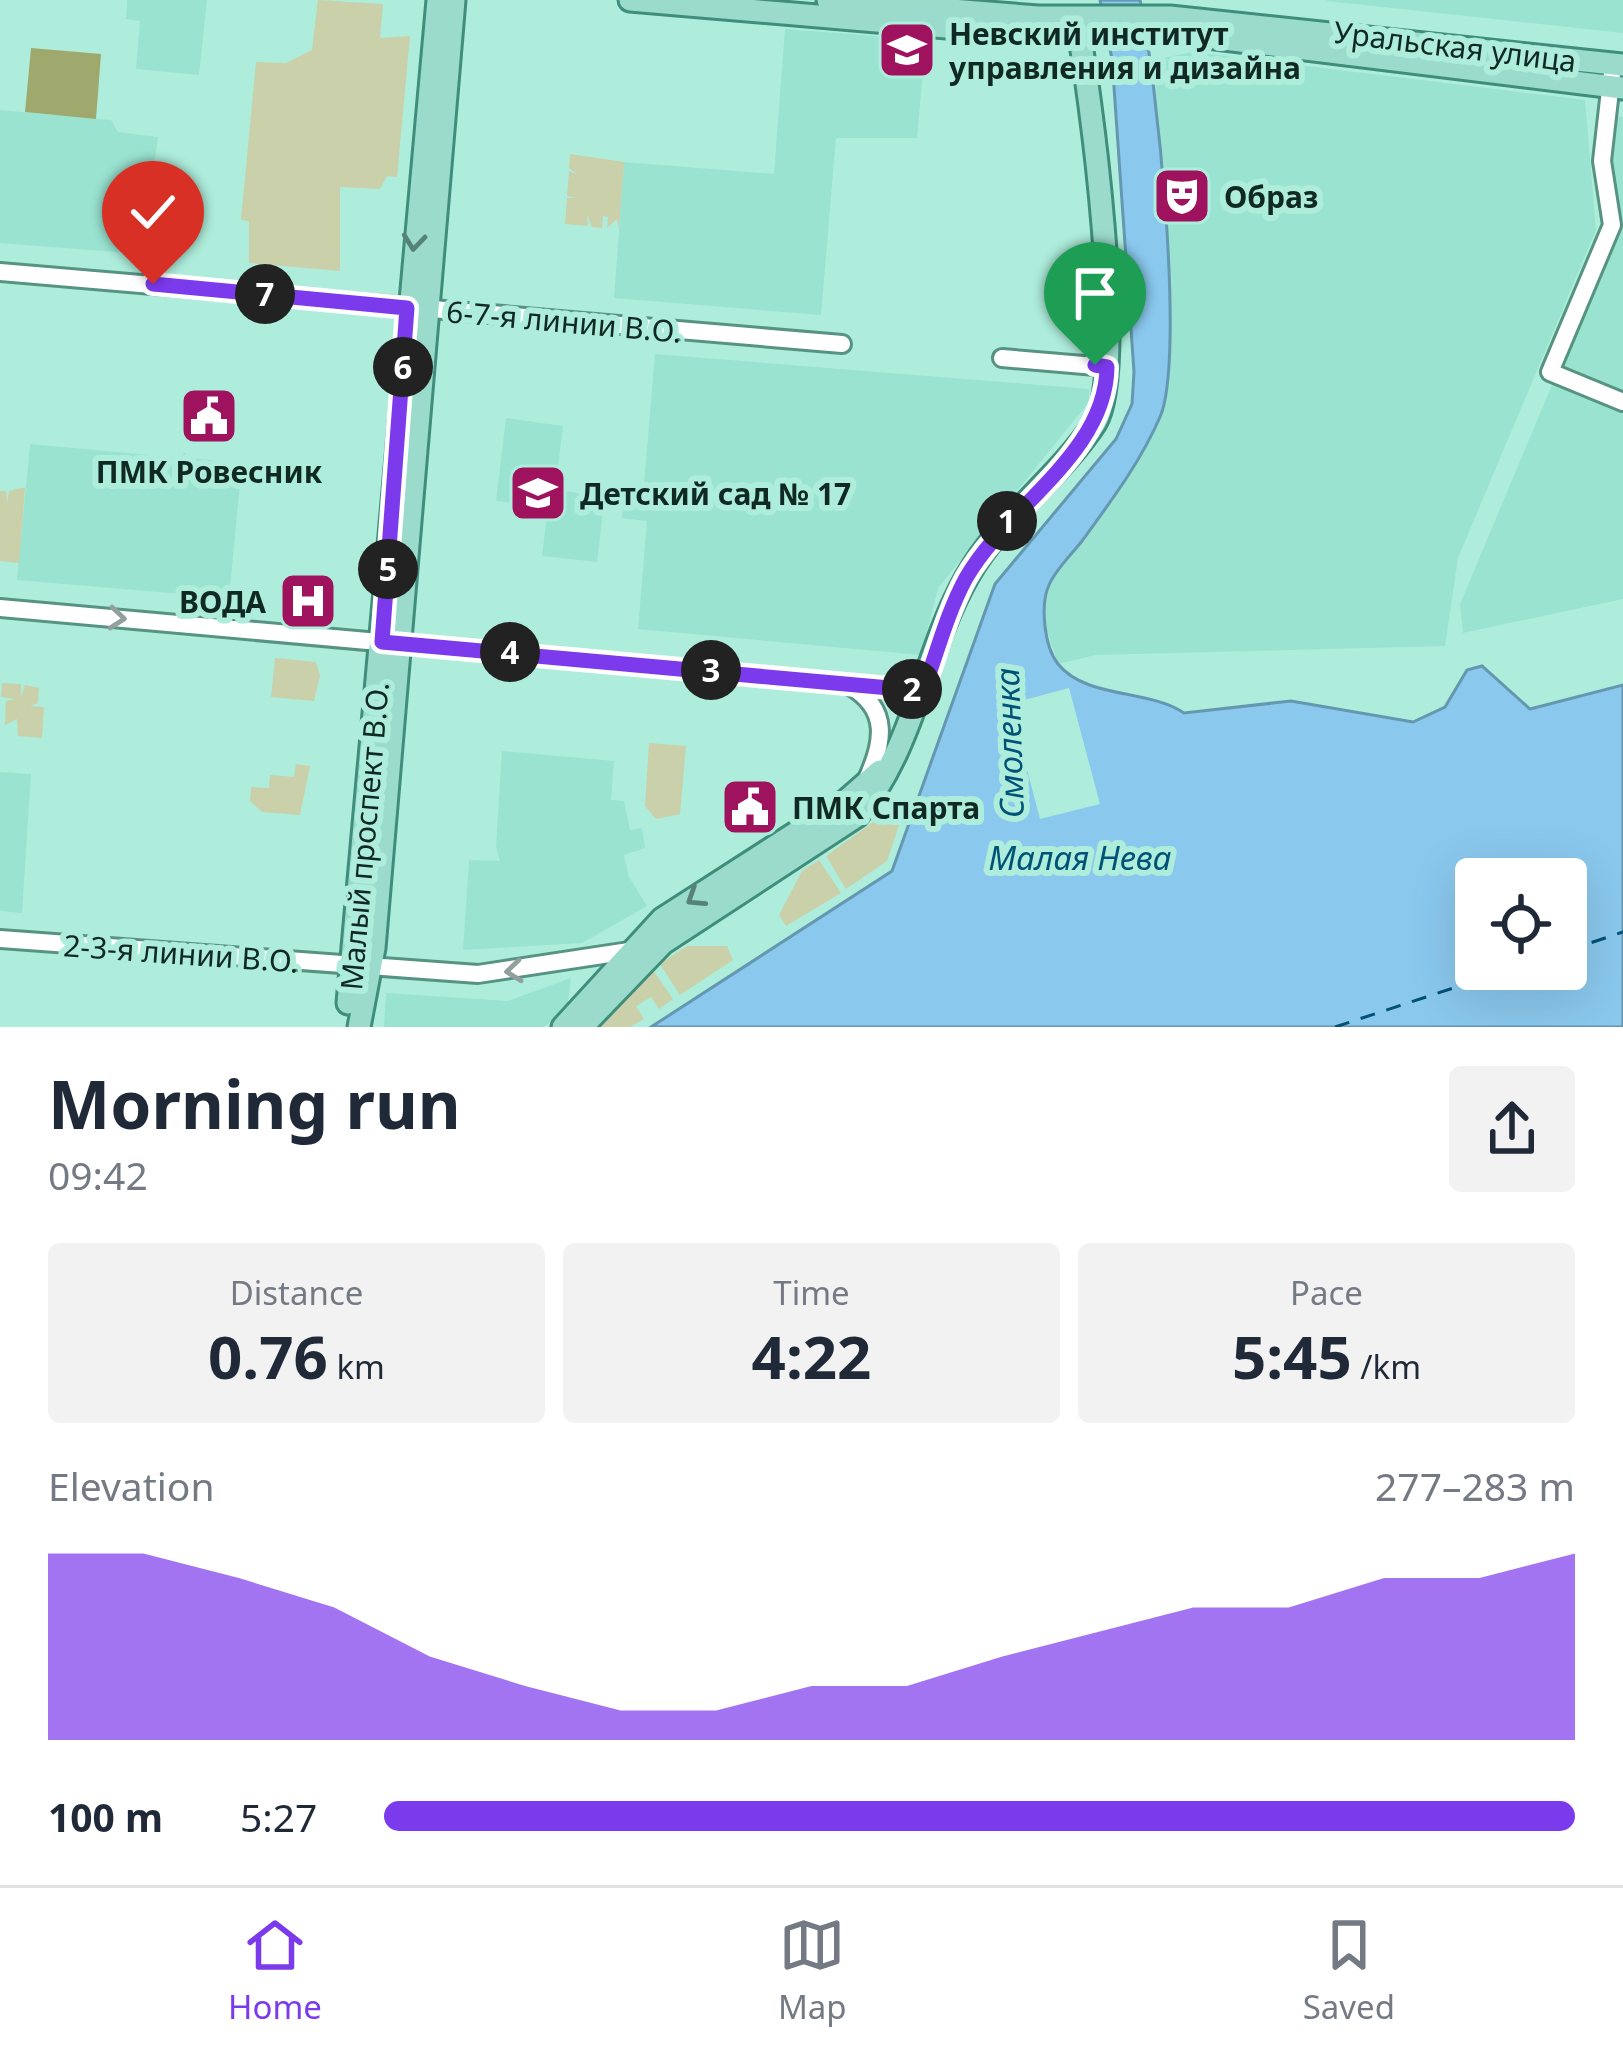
<!DOCTYPE html>
<html lang="en">
<head>
<meta charset="utf-8">
<style>
	body { margin:0; font-family:"Noto Sans",sans-serif; background:#f2f2f3; color:#1f2937; height:100vh; display:flex; flex-direction:column; font-size:45px; white-space:nowrap }
	* { box-sizing:border-box; margin:0 }
	p { font-size:39px; color:#747a83 }
	.icon { flex:none; width:66px; height:66px; fill:none; stroke:currentColor; stroke-width:2; stroke-linecap:round; stroke-linejoin:round }
	.map { position:relative; height:1027px; overflow:hidden }
	.sheet { display:flex; flex-direction:column; background:#fff; flex:1 }
	.sheet>* { flex:none }
	.fabs { position:absolute; left:1455px; top:858px; display:grid; gap:24px }
	.fabs a { display:grid; place-items:center; width:132px; height:132px; border-radius:12px; background:#fff; box-shadow:0 12px 48px #0002; font-size:60px }
	.pin { position:absolute; display:grid; place-items:center; width:102px; height:102px; color:#fff; margin:-123px -51px; border-radius:50% 50% 50% 0; rotate:-45deg; box-shadow:0 0 12px #0007 }
	.pin .icon { rotate:45deg }
	.km { position:absolute; width:60px; height:60px; margin:-30px; border-radius:50%; background:#222; color:#fff; font-size:33px; line-height:60px; text-align:center }
	.round { display:grid; place-items:center; flex:none; width:126px; height:126px; border-radius:12px; background:#f2f2f3 }
	.overview { display:flex; align-items:center; justify-content:space-between; height:204px; padding:0 48px }
	h1 { font-size:66px; font-weight:700; line-height:90px }
	.figures { display:grid; grid-template-columns:repeat(3,1fr); gap:18px; height:204px; padding:12px 48px }
	.figures div { display:grid; align-content:center; border-radius:12px; background:#f2f2f3; text-align:center }
	.figures b { font-size:60px; font-weight:700 }
	.figures small { font-size:33px; font-weight:400 }
	.figures p { font-size:33px }
	.chart { height:336px; padding:24px 48px }
	.chart p { display:flex; justify-content:space-between }
	.chart svg { width:100%; height:216px; margin-top:12px; fill:#7c3aed; opacity:.7 }
	ul { padding:0 48px; list-style:none; font-size:39px }
	li { display:grid; grid-template-columns:192px 144px 1fr; align-items:center; height:90px }
	li i { height:30px; border-radius:15px; background:#7c3aed }
	.tabs { display:flex; justify-content:space-around; align-items:center; height:168px; border-top:3px solid #e0e1e3; background:#fff; font-size:33px; color:#747a83 }
	.tabs a { display:grid; justify-items:center; gap:6px }
	.tabs .selected { color:#7c3aed }
	.map>svg:first-child { display:block }
	.built { fill:#9ae3d0 }
	.green { fill:#c9d0aa }
	.forest { fill:#a0a96d }
	.water { fill:#8ac8ed; stroke:#6598b0; stroke-width:3; fill-rule:evenodd }
	.pier { fill:#aeeddb }
	.lines { fill:none; stroke-linecap:round; stroke-linejoin:round }
	.ferry { stroke:#005276; stroke-width:3; stroke-dasharray:15 12; stroke-linecap:butt }
	.minor-casing { stroke:#569383; stroke-width:22 }
	.major-casing { stroke:#3f8d7b; stroke-width:27 }
	.minor { stroke:#fff; stroke-width:16 }
	.major { stroke:#9bdbcc; stroke-width:21 }
	.oneway { stroke:#568278 }
	.oneway2 { stroke:#939f9c }
	.route-casing { stroke:#fff; stroke-width:24 }
	.route { stroke:#7c3aed; stroke-width:15 }
	.labels { text-anchor:middle; dominant-baseline:central; stroke-width:12; stroke-linejoin:round; paint-order:stroke }
	.poi-label { font-size:30px; font-weight:bold; fill:#102923; stroke:#aeeddb; text-anchor:start }
	.street-label { font-size:30px; fill:#102923; stroke:#aeeddb }
	.water-label { font-size:33px; font-style:italic; fill:#005276; stroke:#aeeddb }
</style>
</head>
<body>
<div class="map">
<svg width="1623" height="1027" viewBox="0 0 1623 1027">
	<rect width="100%" height="100%" fill="#aeeddb"/>
	<path class="built" d="M127 0H207L199 75 136 69 140 21 126 19Z
		M1623 0V33L1327 1V0Z
		M785 29 926 40 917 138H836L821 315 614 298 624 162 774 174Z
		M1192 52 1585 100 1596 230 1458 558 1445 646 1096 655 1058 664 1043 619 1049 586 1134 468 1159 179 1153 60Z
		M0 110 111 120 118 132 158 137 142 254 0 243Z
		M1618 116 1623 117V599L1463 633 1460 604 1620 223 1612 168Z
		M655 354 1089 389V402L938 588 921 655 638 629 647 521 622 518 624 496H643Z
		M506 418 563 426 555 490 605 496 597 562 542 556 548 507 496 501Z
		M30 444 182 458 184 452 188 458 242 463 229 598 17 580Z
		M502 751 614 761 611 800 624 801 630 830 642 828 645 848 624 855 629 877 647 906 582 943 463 950 469 860 500 861 496 847Z
		M0 772 31 774 22 913 0 911Z
		M571 978 567 1009 544 1027H384L386 993 508 1001Z"/>
	<path class="green" d="M318 0 383 4 380 38 410 36 397 177 387 176 380 189 340 187V271L249 263V221L241 220 256 62 286 63 312 50Z
		M570 154 624 162 619 229 617 219 607 228 608 217 603 216 602 228 592 227 587 214 588 226 565 224 567 198H577L567 196 569 171 578 175 569 168Z
		M21 488H25L19 563 0 561V491H6L7 504 9 491Z
		M275 658 316 662 320 676 314 701 271 697Z
		M2 683 21 684V698L25 685 39 688 38 703 30 706 44 707 42 738 18 736 17 719 5 725 6 701 15 699 1 697Z
		M649 743 686 746 680 814 656 819 645 806Z
		M296 764 310 766 300 815 262 812 250 801 251 787 269 788 270 775 294 777Z
		M909 796 887 861 846 889 826 856Z
		M819 860 841 893 786 926 779 915 802 871Z
		M687 946H727L733 960 680 995 660 964Z
		M653 970 673 999 659 1009 651 997 636 1006 644 1019 630 1027H596Z"/>
	<path class="forest" d="M31 48 101 54 96 119 25 112Z"/>
	<path class="water" d="M1100 0H1140C1156 72 1186 357 1160 417 1140 463 1111 501 1082 541 1072 554 1056 569 1049 585 1040 605 1044 646 1058 664 1086 699 1149 689 1184 713L1291 701 1413 722 1445 707 1467 670 1482 666 1530 709 1623 685V1027H651L892 871 995 584 1116 439 1132 404 1134 372 1112 59ZM1476 879H1566V969H1476Z"/>
	<path class="pier" d="M1069 688 1100 804 1040 819 1010 704Z"/>
	<g class="lines">
		<path class="ferry" d="M1566 951 1623 932
			M1335 1027 1511 969"/>
		<g class="minor-casing">
			<path id="minor" d="M1613 64 1602 161 1612 225 1550 372 1623 402
				M0 272 842 344
				M1002 358 1107 367
				M0 608 923 691
				M850 686C890 709 884 743 866 781
				M0 939 478 974 629 951 636 956"/>
		</g>
		<g class="major-casing">
			<path id="major" d="M630 0 1040 35H1191L1623 88
				M828 0 1038 17H1170L1623 65
				M348 1003 438 0
				M359 1027 374 948 454 0
				M563 1027 662 919 847 800 880 771
				M582 1027 663 943 857 816C915 747 924 653 967 577 1000 518 1058 479 1095 423 1128 371 1090 86 1076 17"/>
		</g>
		<use href="#minor" class="minor"/>
		<use href="#major" class="major"/>
	</g>
	<defs><path id="oneway-chevron" d="M-2-3.5L2.5 0L-2 3.5" fill="none" stroke-width="1.6" stroke-linecap="round" stroke-linejoin="round" transform="scale(3)"/></defs>
	<g class="oneway">
		<use href="#oneway-chevron" transform="translate(414 242) rotate(96)"/>
		<use href="#oneway-chevron" transform="translate(695 898) rotate(147)"/>
	</g>
	<g class="oneway2">
		<use href="#oneway-chevron" transform="translate(117 618) rotate(5)"/>
		<use href="#oneway-chevron" transform="translate(514 971) rotate(174)"/>
	</g>
	<g class="lines">
		<g class="route-casing">
			<path id="route" d="M153 284 407 308 382 642 923 691C937 653 947 613 966 578 1007 506 1106 454 1107 367L1095 365"/>
		</g>
		<use href="#route" class="route"/>
	</g>
	<defs>
		<g id="university-square" transform="scale(3)"><rect x="-9" y="-9" width="18" height="18" rx="4" fill="#9f125d" stroke="#aeeddb"/><path d="M0-5L7-2L0 1L-7-2ZM-4 1L0 2.5L4 1V4Q0 6-4 4Z" fill="#fff"/></g>
		<g id="theatre-square" transform="scale(3)"><rect x="-9" y="-9" width="18" height="18" rx="4" fill="#9f125d" stroke="#aeeddb"/><path d="M-5-5.5Q0-4 5-5.5V0Q5 5 0 6Q-5 5-5 0ZM-3.3-2.5H-1v1.5H-3.3ZM1-2.5H3.3v1.5H1ZM-2.8 1Q0 5.5 2.8 1Z" fill="#fff"/></g>
		<g id="civic-square" transform="scale(3)"><rect x="-9" y="-9" width="18" height="18" rx="4" fill="#9f125d" stroke="#aeeddb"/><path d="M-.6-6.5H3V-4.5H.6V-3L4-1V1h2V6H-6V1h2V-1L-.6-3ZM-1.2 2.5V6h2.4V2.5Z" fill="#fff"/></g>
		<g id="school-square" transform="scale(3)"><rect x="-9" y="-9" width="18" height="18" rx="4" fill="#9f125d" stroke="#aeeddb"/><path d="M0-5L7-2L0 1L-7-2ZM-4 1L0 2.5L4 1V4Q0 6-4 4Z" fill="#fff"/></g>
		<g id="hospital-square" transform="scale(3)"><rect x="-9" y="-9" width="18" height="18" rx="4" fill="#9f125d" stroke="#aeeddb"/><path d="M-5-5h3v3.5h4V-5h3V5h-3V1.5h-4V5h-3Z" fill="#fff"/></g>
	</defs>
	<g fill-rule="evenodd">
		<use href="#university-square" x="907" y="50"/>
		<use href="#theatre-square" x="1182" y="196"/>
		<use href="#civic-square" x="209" y="416"/>
		<use href="#school-square" x="538" y="493"/>
		<use href="#hospital-square" x="308" y="601"/>
		<use href="#civic-square" x="750" y="807"/>
	</g>
	<g class="labels">
		<g class="poi-label">
			<text x="949" y="33">Невский институт<tspan x="949" dy="34">управления и дизайна</tspan></text>
			<text x="1224" y="196">Образ</text>
			<text x="209" y="471" text-anchor="middle">ПМК Ровесник</text>
			<text x="580" y="493">Детский сад № 17</text>
			<text x="266" y="601" text-anchor="end">ВОДА</text>
			<text x="792" y="807">ПМК Спарта</text>
		</g>
		<g class="street-label">
			<text transform="translate(1455 46) rotate(7)">Уральская улица</text>
			<text transform="translate(564 321) rotate(5)">6-7-я линии В.О.</text>
			<text transform="translate(364 836) rotate(-85)">Малый проспект В.О.</text>
			<text transform="translate(181 953) rotate(4)">2-3-я линии В.О.</text>
		</g>
		<g class="water-label">
			<text transform="translate(1009 743) rotate(-92)">Смоленка</text>
			<text x="1080" y="857">Малая Нева</text>
		</g>
	</g>
</svg>
<div class="fabs">
<a><svg class="icon" aria-label="locate" viewBox="0 0 24 24"><circle cx="12" cy="12" r="6"/><path d="M12 2v4M12 18v4M2 12h4M18 12h4"/></svg></a>
</div>
<div class="pin" style="left:1095px;top:365px;background:#1e9e55"><svg class="icon" aria-label="arrive" viewBox="0 0 24 24"><path d="M6 21V4h12l-3 4 3 4H6"/></svg></div>
<div class="pin" style="left:153px;top:284px;background:#d93025"><svg class="icon" aria-label="check" viewBox="0 0 24 24"><path d="M5 12l5 5 9-10"/></svg></div>
<b class="km" style="left:1007px;top:521px">1</b>
<b class="km" style="left:912px;top:689px">2</b>
<b class="km" style="left:711px;top:670px">3</b>
<b class="km" style="left:510px;top:652px">4</b>
<b class="km" style="left:388px;top:569px">5</b>
<b class="km" style="left:403px;top:367px">6</b>
<b class="km" style="left:265px;top:294px">7</b>
</div>
<section class="sheet">
<div class="overview"><div><h1>Morning run</h1><p>09:42</p></div><a class="round"><svg class="icon" aria-label="share" viewBox="0 0 24 24"><path d="M12 15V3M7 8l5-5 5 5M5 13v7h14v-7"/></svg></a></div>
<div class="figures">
<div><p>Distance</p><b>0.76<small> km</small></b></div>
<div><p>Time</p><b>4:22</b></div>
<div><p>Pace</p><b>5:45<small> /km</small></b></div>
</div>
<div class="chart"><p><span>Elevation</span>277–283 m</p>
<svg viewBox="0 0 160 44" preserveAspectRatio="none"><path d="M0 44V6L10 6L20 11L30 17L40 27L50 33L60 38L70 38L80 33L90 33L100 27L110 22L120 17L130 17L140 11L150 11L160 6V44z"/></svg>
</div>
<ul>
<li><b>100 m</b>5:27<i style="width:100%"></i></li>
</ul>
</section>
<nav class="tabs">
<a class="selected"><svg class="icon" aria-label="home" viewBox="0 0 24 24"><path d="M3 11l9-7 9 7M6 9v11h12V9"/></svg>Home</a>
<a><svg class="icon" aria-label="map" viewBox="0 0 24 24"><path d="M3 6l6-2 6 2 6-2v14l-6 2-6-2-6 2zM9 4v14M15 6v14"/></svg>Map</a>
<a><svg class="icon" aria-label="saved" viewBox="0 0 24 24"><path d="M7 4h10v16l-5-4-5 4z"/></svg>Saved</a>
</nav>
</body>
</html>
